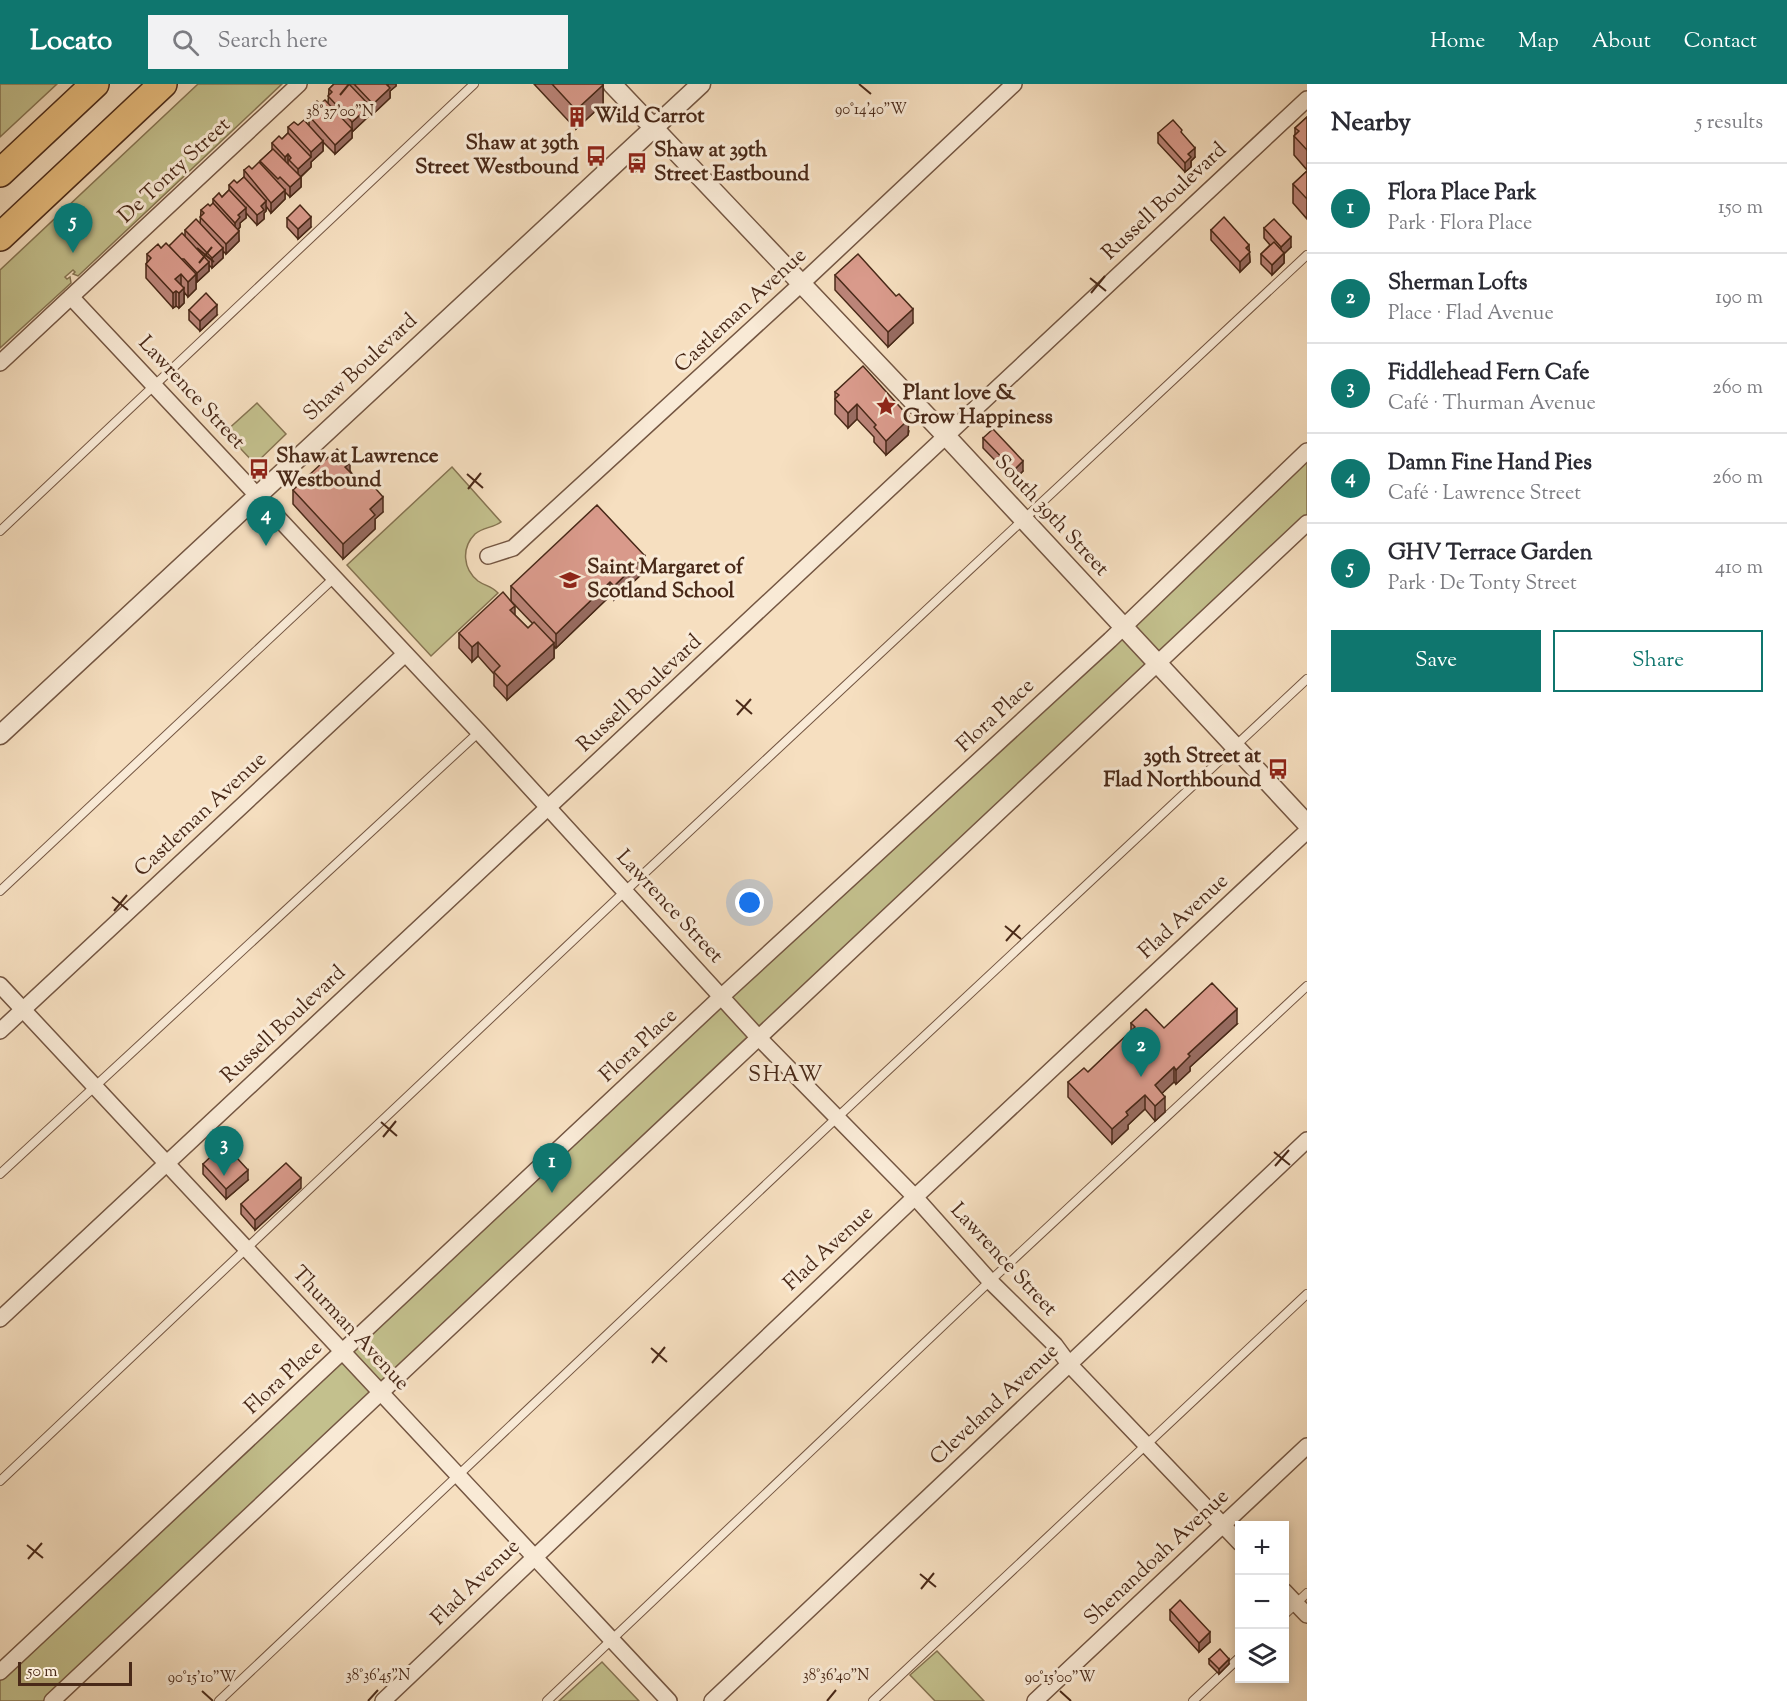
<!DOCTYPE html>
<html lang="en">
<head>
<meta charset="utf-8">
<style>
  body { margin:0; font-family:"Sorts Mill Goudy",serif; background:#f2f2f3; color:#2b2b33 }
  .controls { position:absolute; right:18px; bottom:18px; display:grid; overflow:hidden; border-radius:0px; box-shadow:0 3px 9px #0003 }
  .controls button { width:54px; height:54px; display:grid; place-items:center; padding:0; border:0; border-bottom:2px solid #e1e1e2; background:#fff; color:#2b2b33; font:30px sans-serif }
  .scale { position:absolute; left:18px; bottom:15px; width:114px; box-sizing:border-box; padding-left:6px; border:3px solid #492918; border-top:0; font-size:16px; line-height:21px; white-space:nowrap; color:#492918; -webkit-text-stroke:4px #f9ead6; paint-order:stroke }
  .you { position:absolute; left:750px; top:819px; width:21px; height:21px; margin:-15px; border:4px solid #fff; border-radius:50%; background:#1a73e8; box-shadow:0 0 0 9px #1a73e833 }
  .badge { display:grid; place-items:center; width:39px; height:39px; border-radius:50%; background:#0f766e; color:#fff; font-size:20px; font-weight:700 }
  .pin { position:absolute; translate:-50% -50px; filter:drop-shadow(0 2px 3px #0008) }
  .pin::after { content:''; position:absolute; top:32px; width:21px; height:18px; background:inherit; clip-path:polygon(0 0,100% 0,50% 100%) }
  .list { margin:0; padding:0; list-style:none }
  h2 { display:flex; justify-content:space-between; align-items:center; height:78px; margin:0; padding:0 24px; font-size:26px }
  h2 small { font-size:20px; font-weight:400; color:#7c7c81 }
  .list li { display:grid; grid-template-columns:39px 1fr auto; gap:18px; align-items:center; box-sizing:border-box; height:90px; padding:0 24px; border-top:2px solid #e1e1e2 }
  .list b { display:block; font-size:22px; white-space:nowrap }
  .list p { margin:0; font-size:20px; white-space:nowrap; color:#7c7c81 }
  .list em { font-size:20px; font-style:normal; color:#7c7c81 }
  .actions { display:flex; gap:12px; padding:18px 24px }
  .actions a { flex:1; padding:14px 0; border:2px solid #0f766e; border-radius:0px; text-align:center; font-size:21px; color:#0f766e }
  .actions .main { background:#0f766e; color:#fff }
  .icon { flex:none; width:33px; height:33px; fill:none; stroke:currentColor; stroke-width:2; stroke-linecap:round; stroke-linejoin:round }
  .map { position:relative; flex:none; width:1307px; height:1617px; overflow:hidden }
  header { display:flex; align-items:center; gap:36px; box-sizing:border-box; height:84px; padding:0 30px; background:#0f766e; color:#fff }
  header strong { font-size:28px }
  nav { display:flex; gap:33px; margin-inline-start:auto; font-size:21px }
  .search { width:420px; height:54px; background:#f2f2f3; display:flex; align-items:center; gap:15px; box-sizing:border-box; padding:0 21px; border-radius:0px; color:#7c7c81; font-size:22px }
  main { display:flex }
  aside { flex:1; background:#fff }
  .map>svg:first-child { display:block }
  .green { fill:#c3c08d; stroke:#867452; stroke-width:1.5 }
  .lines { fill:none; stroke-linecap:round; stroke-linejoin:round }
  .service-casing { stroke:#745642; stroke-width:10 }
  .minor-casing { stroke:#745642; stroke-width:18 }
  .tertiary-casing { stroke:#745642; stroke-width:21 }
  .motorway-casing { stroke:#492918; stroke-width:30 }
  .service { stroke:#f9ead6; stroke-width:8 }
  .minor { stroke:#f9ead6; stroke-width:15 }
  .tertiary { stroke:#f9ead6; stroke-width:18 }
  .motorway { stroke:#ebc080; stroke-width:27 }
  .wall { fill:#bb8478; stroke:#492918; stroke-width:1.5 }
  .shaded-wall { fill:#986c61; stroke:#492918; stroke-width:1.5 }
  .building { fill:#d99a8b; stroke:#492918; stroke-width:1.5 }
  .ticks { fill:none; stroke:#492918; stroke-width:2 }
  .labels { text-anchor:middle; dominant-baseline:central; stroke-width:6; stroke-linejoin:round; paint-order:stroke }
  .poi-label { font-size:21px; font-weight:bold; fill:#492918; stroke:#f9ead6; text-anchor:start }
  .street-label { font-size:21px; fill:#492918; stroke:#f9ead6 }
  .neighbourhood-label { font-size:22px; letter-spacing:1.5px; fill:#492918; stroke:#f9ead6 }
  .ticks-label { font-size:15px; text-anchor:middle; fill:#492918; stroke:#f9ead6; stroke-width:6; stroke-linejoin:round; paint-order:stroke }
</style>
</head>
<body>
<header>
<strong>Locato</strong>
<div class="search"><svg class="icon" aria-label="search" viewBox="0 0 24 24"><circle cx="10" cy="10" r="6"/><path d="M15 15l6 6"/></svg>Search here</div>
<nav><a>Home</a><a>Map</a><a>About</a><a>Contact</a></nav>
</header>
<main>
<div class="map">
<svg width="1307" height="1617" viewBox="0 0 1307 1617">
  <rect width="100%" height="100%" fill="#f6dfc0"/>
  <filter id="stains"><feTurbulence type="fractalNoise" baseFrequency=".00333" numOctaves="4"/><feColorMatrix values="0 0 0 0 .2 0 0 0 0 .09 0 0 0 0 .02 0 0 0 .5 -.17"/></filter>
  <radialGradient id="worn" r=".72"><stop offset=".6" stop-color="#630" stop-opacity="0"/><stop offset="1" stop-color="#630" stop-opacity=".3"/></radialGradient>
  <g class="green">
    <path d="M0,0H57L0,53Z"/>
    <path d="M198,0H282L78,192L73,190L75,188L73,186L65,193L67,195L70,193L71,199L0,264V186Z"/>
    <path d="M257,319L286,350L255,380L225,348Z"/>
    <path d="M1307,367V439L52,1617H0V1588Z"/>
    <path d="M452,383L501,438C493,444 483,443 475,450C461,464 463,485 478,497C485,502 492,502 498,509L431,572L347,481Z"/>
    <path d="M937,1567L984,1617H935L910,1591Z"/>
    <path d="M602,1578L639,1617H559Z"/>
  </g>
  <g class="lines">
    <g class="service-casing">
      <g id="service">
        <path d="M0,447L474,0"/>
        <path d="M0,807L334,494"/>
        <path d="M0,1090L479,648"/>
        <path d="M0,1397L637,796L1307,171"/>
        <path d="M1284,1531L1307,1509"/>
        <path d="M219,1617L827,1043L1307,595"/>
        <path d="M547,1617L990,1197L1307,902"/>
        <path d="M873,1617L1307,1210"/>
        <path d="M1193,1617L1240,1573"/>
      </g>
    </g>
    <g class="minor-casing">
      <g id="minor">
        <path d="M71,213L479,648L758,953L915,1113L990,1197L1055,1261L1069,1280L1240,1459"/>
        <path d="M0,279L299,0"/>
        <path d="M488,472L513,464L801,200L1014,0"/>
        <path d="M0,901L669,1617"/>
        <path d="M0,947L405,570"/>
        <path d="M0,1235L1307,15"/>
        <path d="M1284,1507L1307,1531"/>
        <path d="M0,1588L722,912L1110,556L1307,367"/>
        <path d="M52,1617L1307,439"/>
        <path d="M383,1617L915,1113L1307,747"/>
        <path d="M712,1617L1307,1056"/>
        <path d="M1035,1617L1307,1362"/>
      </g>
    </g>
    <g class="tertiary-casing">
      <g id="tertiary">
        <path d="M612,0L946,352L1307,740"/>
        <path d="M0,651L701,0"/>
      </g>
    </g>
    <g class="motorway-casing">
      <g id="motorway">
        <path d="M0,89L95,0"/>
        <path d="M0,153L163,0"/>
      </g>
    </g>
    <use href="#service" class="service"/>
    <use href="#minor" class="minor"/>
    <use href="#tertiary" class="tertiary"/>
    <use href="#motorway" class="motorway"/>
  </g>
  <g class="wall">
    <path d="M334,0H396V2L390,7V14L373,30L370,27V31L352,48V47V54L335,70L323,58V67L311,78V83L301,93V103L290,113L285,108V115L271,129L266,122V127L264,129V135L257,141L246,129V134L240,139V143L238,146L239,157L226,170L223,167V174L212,184L209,181V187L197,198L196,197V205L188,213L184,208V219L179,224L176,222L173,224L146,194V180L147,178V170L161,164L169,162L185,152V146L200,140L201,126L210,122L213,120V115L222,113L229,106V101L237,99L244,93V86L252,85L260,79V77L272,66V59L282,55L288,49V43L298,41H309V25L320,20L328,19L329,5Z"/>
    <path d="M534,0H603V20L576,45Z"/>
    <path d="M1307,33V86L1294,71V52L1295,50V44Z"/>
    <path d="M1158,49L1182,50L1195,73L1191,77V83L1185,88L1158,59Z"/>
    <path d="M633,80L640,83L635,88L633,85Z"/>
    <path d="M1307,87V135L1293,119V100Z"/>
    <path d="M287,134L311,143L298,155L287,143Z"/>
    <path d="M1264,144L1291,163L1284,169V179L1272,191L1261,180V170L1270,161L1264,154Z"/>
    <path d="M1211,146L1249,167L1250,178L1240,188L1211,156Z"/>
    <path d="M835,191L896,212L913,239L888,263L835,206Z"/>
    <path d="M189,226L217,231L200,247L189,236Z"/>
    <path d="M835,308L909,347L908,351L886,371L874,358V353L857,335L848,344L835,330Z"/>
    <path d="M983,354L1023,387L1014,396L983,364Z"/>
    <path d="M350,387L383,428L375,435V445L343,475L293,420V406Z"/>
    <path d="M645,487L614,516L610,512L556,564L554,562V574L507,616L494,602V590L478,572L472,578L459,564V549L515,531L528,544L533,540L511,517V502Z"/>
    <path d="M1131,939L1164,944L1237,940L1190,983V987L1176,1000L1174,998L1162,1009L1165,1028L1155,1037L1145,1025L1128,1041V1045L1112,1060L1068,1013V998L1088,988L1131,947Z"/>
    <path d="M203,1080L248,1096L226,1115L203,1090Z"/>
    <path d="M301,1104L255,1146L241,1130V1120Z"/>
    <path d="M1170,1526L1210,1558L1199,1568L1170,1536Z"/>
    <path d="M1209,1575L1229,1580L1219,1590L1209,1580Z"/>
  </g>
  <g class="shaded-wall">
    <path d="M388,0H396V2L390,7V14L373,30V20L388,6Z"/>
    <path d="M603,1V20L576,45V26Z"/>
    <path d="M370,22V31L352,48V38Z"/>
    <path d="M352,45V54L335,70V61Z"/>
    <path d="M323,57V67L311,78V83L298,95V85L311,73V68Z"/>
    <path d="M1195,64V73L1191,77V83L1185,88V79L1188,70Z"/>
    <path d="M288,70V80L285,83V73Z"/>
    <path d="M640,78V83L635,88V83Z"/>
    <path d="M301,93V103L290,113V103Z"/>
    <path d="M285,106V115L271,129V119Z"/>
    <path d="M266,117V127L264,129V135L257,141V131L261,122Z"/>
    <path d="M246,124V134L240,139V143L235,149V139L238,131Z"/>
    <path d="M311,133V143L298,155V145Z"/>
    <path d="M239,147V157L226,170V160Z"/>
    <path d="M1291,153V163L1281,173V163Z"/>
    <path d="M1249,161L1250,178L1240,188V178L1246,164Z"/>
    <path d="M223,164V174L212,184V174Z"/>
    <path d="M1284,169V179L1272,191V181Z"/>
    <path d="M209,178V187L197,198V189Z"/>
    <path d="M181,190V205L176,207V222L173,224V209L175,195Z"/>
    <path d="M196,190V205L188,213V198Z"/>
    <path d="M184,204V219L179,224V209Z"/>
    <path d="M217,221V231L200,247V237Z"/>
    <path d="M913,225V239L888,263V248Z"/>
    <path d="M857,320V335L848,344V329Z"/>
    <path d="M909,333L908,351L886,371V357Z"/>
    <path d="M1023,377V387L1014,396V386Z"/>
    <path d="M350,379V394L345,383Z"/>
    <path d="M383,413V428L375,435V445L343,475V460L370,425Z"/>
    <path d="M645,472V487L614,516V502Z"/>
    <path d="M610,498V512L556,564V550Z"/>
    <path d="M515,522V536L510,526Z"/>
    <path d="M478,558V572L472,578V563Z"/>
    <path d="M554,559V574L507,616V602Z"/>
    <path d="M1237,925V940L1190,983V987L1176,1000V986L1188,970Z"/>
    <path d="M1174,983V998L1155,1016V1001Z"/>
    <path d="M1145,1011V1025L1128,1041V1045L1112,1060V1045L1126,1028Z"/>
    <path d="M1165,1013V1028L1155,1037V1022Z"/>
    <path d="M248,1086V1096L226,1115V1105Z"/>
    <path d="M301,1094V1104L255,1146V1136Z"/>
    <path d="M1210,1548V1558L1199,1568V1559Z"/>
    <path d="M1229,1575V1580L1219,1590V1585Z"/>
  </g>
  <g class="building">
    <path d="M334,0H349L370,22L352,38L328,12L332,8L329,5Z"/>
    <path d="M354,0H386L390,4L373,20Z"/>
    <path d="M552,0H603V1L576,26Z"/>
    <path d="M325,16L352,45L335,61L309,32L312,29L309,25L317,17L320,20Z"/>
    <path d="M1307,33V66L1294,52L1299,47L1295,44Z"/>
    <path d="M304,36L323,57L311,68L288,43L294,38L298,41Z"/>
    <path d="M1173,36L1182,46L1181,48L1195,64L1188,70L1191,73L1185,79L1158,49Z"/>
    <path d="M288,49L311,73L298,85L289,76L291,74L288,70L285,73L272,59L279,52L282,55Z"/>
    <path d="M273,65L301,93L290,103L280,93L278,95L260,77Z"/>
    <path d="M637,75L640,78L635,83L633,80Z"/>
    <path d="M259,78L285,106L271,119L244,86L249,82L252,85Z"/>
    <path d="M1307,87V115L1293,100Z"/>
    <path d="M244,93L266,117L261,122L264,126L257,131L229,101L234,96L237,99Z"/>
    <path d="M229,106L246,124L238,131L240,133L235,139L213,115L219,109L222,113Z"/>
    <path d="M213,119L239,147L226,160L200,133L204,129L201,126L208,120L210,122Z"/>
    <path d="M300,121L311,133L298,145L287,134Z"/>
    <path d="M1224,133L1249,161L1246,164L1250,168L1240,178L1211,146Z"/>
    <path d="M196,135L223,164L212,174L185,146Z"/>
    <path d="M1274,135L1291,153L1281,163L1264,144Z"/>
    <path d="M182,149L209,178L197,189L184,175H181L169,162Z"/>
    <path d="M1274,158L1284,169L1272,181L1261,170Z"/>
    <path d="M166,159L196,190L188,198L181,190L175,195L184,204L179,209L176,207L173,209L146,180L151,174L147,170L158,160L161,164Z"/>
    <path d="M858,170L896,212L899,210L913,225L888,248L835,191Z"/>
    <path d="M206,209L217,221L200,237L189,226Z"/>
    <path d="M863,282L909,333L908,336L886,357L874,343L876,341L857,320L848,329L835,315L839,311L835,308Z"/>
    <path d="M993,345L1023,377L1014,386L983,354Z"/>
    <path d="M337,365L350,379L345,383L364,402L369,397L383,413L370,425L375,431L343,460L293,406Z"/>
    <path d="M597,421L645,472L614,502L610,498L556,550L511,502Z"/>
    <path d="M503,508L515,522L510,526L528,544L534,538L554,559L507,602L494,588L500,582L478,558L472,563L459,549Z"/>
    <path d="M1212,899L1237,925L1188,970L1190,972L1176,986L1174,983L1155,1001L1165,1013L1155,1022L1145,1011L1126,1028L1128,1031L1112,1045L1068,998L1084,984L1088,988L1135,943L1131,939L1146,925L1164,944Z"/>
    <path d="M224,1060L248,1086L226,1105L203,1080Z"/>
    <path d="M286,1079L301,1094L255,1136L241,1120Z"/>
    <path d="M1180,1516L1210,1548L1199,1559L1170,1526Z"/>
    <path d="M1220,1565L1229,1575L1219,1585L1209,1575Z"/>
  </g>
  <path class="ticks" d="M859,0L871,10M340,11L349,0M197,164L214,178M199,179L212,163M1090,194L1106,207M1091,209L1105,192M467,390L483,404M468,405L481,389M736,616L752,630M737,631L751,615M112,813L128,826M114,827L127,811M1005,842L1021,855M1006,857L1020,841M381,1038L397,1052M383,1053L396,1037M1274,1068L1290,1081M1275,1082L1289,1066M651,1264L667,1278M652,1279L665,1263M27,1461L43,1474M28,1475L42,1459M920,1490L936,1503M921,1505L934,1489M202,1607L213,1617M1060,1607L1071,1617M368,1617L378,1606M827,1617L836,1606"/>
  <defs>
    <g id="building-bare" transform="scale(1.62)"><path d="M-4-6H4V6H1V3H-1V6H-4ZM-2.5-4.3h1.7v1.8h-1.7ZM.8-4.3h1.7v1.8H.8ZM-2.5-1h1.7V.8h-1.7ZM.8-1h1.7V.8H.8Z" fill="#8f2418" stroke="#f9ead6" stroke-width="2.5" paint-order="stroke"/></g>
    <g id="bus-bare" transform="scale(1.62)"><path d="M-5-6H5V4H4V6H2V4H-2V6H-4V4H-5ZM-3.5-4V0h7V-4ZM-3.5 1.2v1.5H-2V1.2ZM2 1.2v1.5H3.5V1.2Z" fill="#8f2418" stroke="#f9ead6" stroke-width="2.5" paint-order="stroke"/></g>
    <g id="sight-bare" transform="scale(1.62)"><path d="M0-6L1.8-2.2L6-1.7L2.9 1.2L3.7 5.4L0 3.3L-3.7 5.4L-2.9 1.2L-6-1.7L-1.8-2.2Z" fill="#8f2418" stroke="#f9ead6" stroke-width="2.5" paint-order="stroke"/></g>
    <g id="school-bare" transform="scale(1.62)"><path d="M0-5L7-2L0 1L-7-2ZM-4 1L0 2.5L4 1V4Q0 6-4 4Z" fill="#8f2418" stroke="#f9ead6" stroke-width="2.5" paint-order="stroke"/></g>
  </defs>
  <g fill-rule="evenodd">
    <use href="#building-bare" x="577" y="33"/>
    <use href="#bus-bare" x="596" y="72"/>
    <use href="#bus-bare" x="637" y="79"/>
    <use href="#sight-bare" x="886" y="322"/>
    <use href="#bus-bare" x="259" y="385"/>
    <use href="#school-bare" x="570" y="496"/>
    <use href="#bus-bare" x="1278" y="685"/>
  </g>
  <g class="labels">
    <g class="poi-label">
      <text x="594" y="33">Wild Carrot</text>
      <text x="579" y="60" text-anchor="end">Shaw at 39th<tspan x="579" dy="24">Street Westbound</tspan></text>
      <text x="654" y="67">Shaw at 39th<tspan x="654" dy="24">Street Eastbound</tspan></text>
      <text x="903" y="310">Plant love &amp;<tspan x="903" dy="24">Grow Happiness</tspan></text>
      <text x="276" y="373">Shaw at Lawrence<tspan x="276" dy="24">Westbound</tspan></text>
      <text x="587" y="484">Saint Margaret of<tspan x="587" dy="24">Scotland School</tspan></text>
      <text x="1261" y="673" text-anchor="end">39th Street at<tspan x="1261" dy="24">Flad Northbound</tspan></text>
    </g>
    <g class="street-label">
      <text transform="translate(175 87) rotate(-43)">De Tonty Street</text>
      <text transform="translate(1165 118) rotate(-43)">Russell Boulevard</text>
      <text transform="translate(741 227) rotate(-43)">Castleman Avenue</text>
      <text transform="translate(361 284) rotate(-43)">Shaw Boulevard</text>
      <text transform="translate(191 309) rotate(47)">Lawrence Street</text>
      <text transform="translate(1051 432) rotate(47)">South 39th Street</text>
      <text transform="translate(640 610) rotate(-43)">Russell Boulevard</text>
      <text transform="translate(996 632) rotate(-43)">Flora Place</text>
      <text transform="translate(201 731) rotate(-43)">Castleman Avenue</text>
      <text transform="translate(669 823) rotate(47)">Lawrence Street</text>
      <text transform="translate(1184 833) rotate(-43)">Flad Avenue</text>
      <text transform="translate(284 941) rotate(-43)">Russell Boulevard</text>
      <text transform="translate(639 962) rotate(-43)">Flora Place</text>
      <text transform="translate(829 1165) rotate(-43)">Flad Avenue</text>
      <text transform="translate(1003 1176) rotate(47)">Lawrence Street</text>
      <text transform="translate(350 1245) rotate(47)">Thurman Avenue</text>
      <text transform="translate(284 1294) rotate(-43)">Flora Place</text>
      <text transform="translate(995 1321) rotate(-43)">Cleveland Avenue</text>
      <text transform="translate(1157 1474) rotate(-43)">Shenandoah Avenue</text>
      <text transform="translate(476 1499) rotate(-44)">Flad Avenue</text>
    </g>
    <g class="neighbourhood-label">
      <text x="786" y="992">SHAW</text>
    </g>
  </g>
  <g class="ticks-label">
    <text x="871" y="30">90°14'40"W</text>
    <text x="340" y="32">38°37'00"N</text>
    <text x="378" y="1596">38°36'45"N</text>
    <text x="836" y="1596">38°36'40"N</text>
    <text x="202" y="1598">90°15'10"W</text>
    <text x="1060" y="1598">90°15'00"W</text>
  </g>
  <rect width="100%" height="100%" filter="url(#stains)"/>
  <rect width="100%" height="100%" fill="url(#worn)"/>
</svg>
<div class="controls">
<button>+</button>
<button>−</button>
<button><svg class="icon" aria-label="layers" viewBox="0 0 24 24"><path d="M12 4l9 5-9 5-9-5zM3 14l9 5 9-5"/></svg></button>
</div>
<div class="scale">50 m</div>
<div class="you"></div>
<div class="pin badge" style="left:552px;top:1109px">1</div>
<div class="pin badge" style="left:1141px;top:993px">2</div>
<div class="pin badge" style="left:224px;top:1092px">3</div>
<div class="pin badge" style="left:266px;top:462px">4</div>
<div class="pin badge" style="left:73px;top:169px">5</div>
</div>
<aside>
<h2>Nearby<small>5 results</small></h2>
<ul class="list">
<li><span class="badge">1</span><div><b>Flora Place Park</b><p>Park · Flora Place</p></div><em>150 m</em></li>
<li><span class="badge">2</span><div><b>Sherman Lofts</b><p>Place · Flad Avenue</p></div><em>190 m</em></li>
<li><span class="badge">3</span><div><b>Fiddlehead Fern Cafe</b><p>Café · Thurman Avenue</p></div><em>260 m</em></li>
<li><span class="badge">4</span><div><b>Damn Fine Hand Pies</b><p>Café · Lawrence Street</p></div><em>260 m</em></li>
<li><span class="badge">5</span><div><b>GHV Terrace Garden</b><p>Park · De Tonty Street</p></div><em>410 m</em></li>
</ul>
<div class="actions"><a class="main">Save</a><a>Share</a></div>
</aside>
</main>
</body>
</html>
